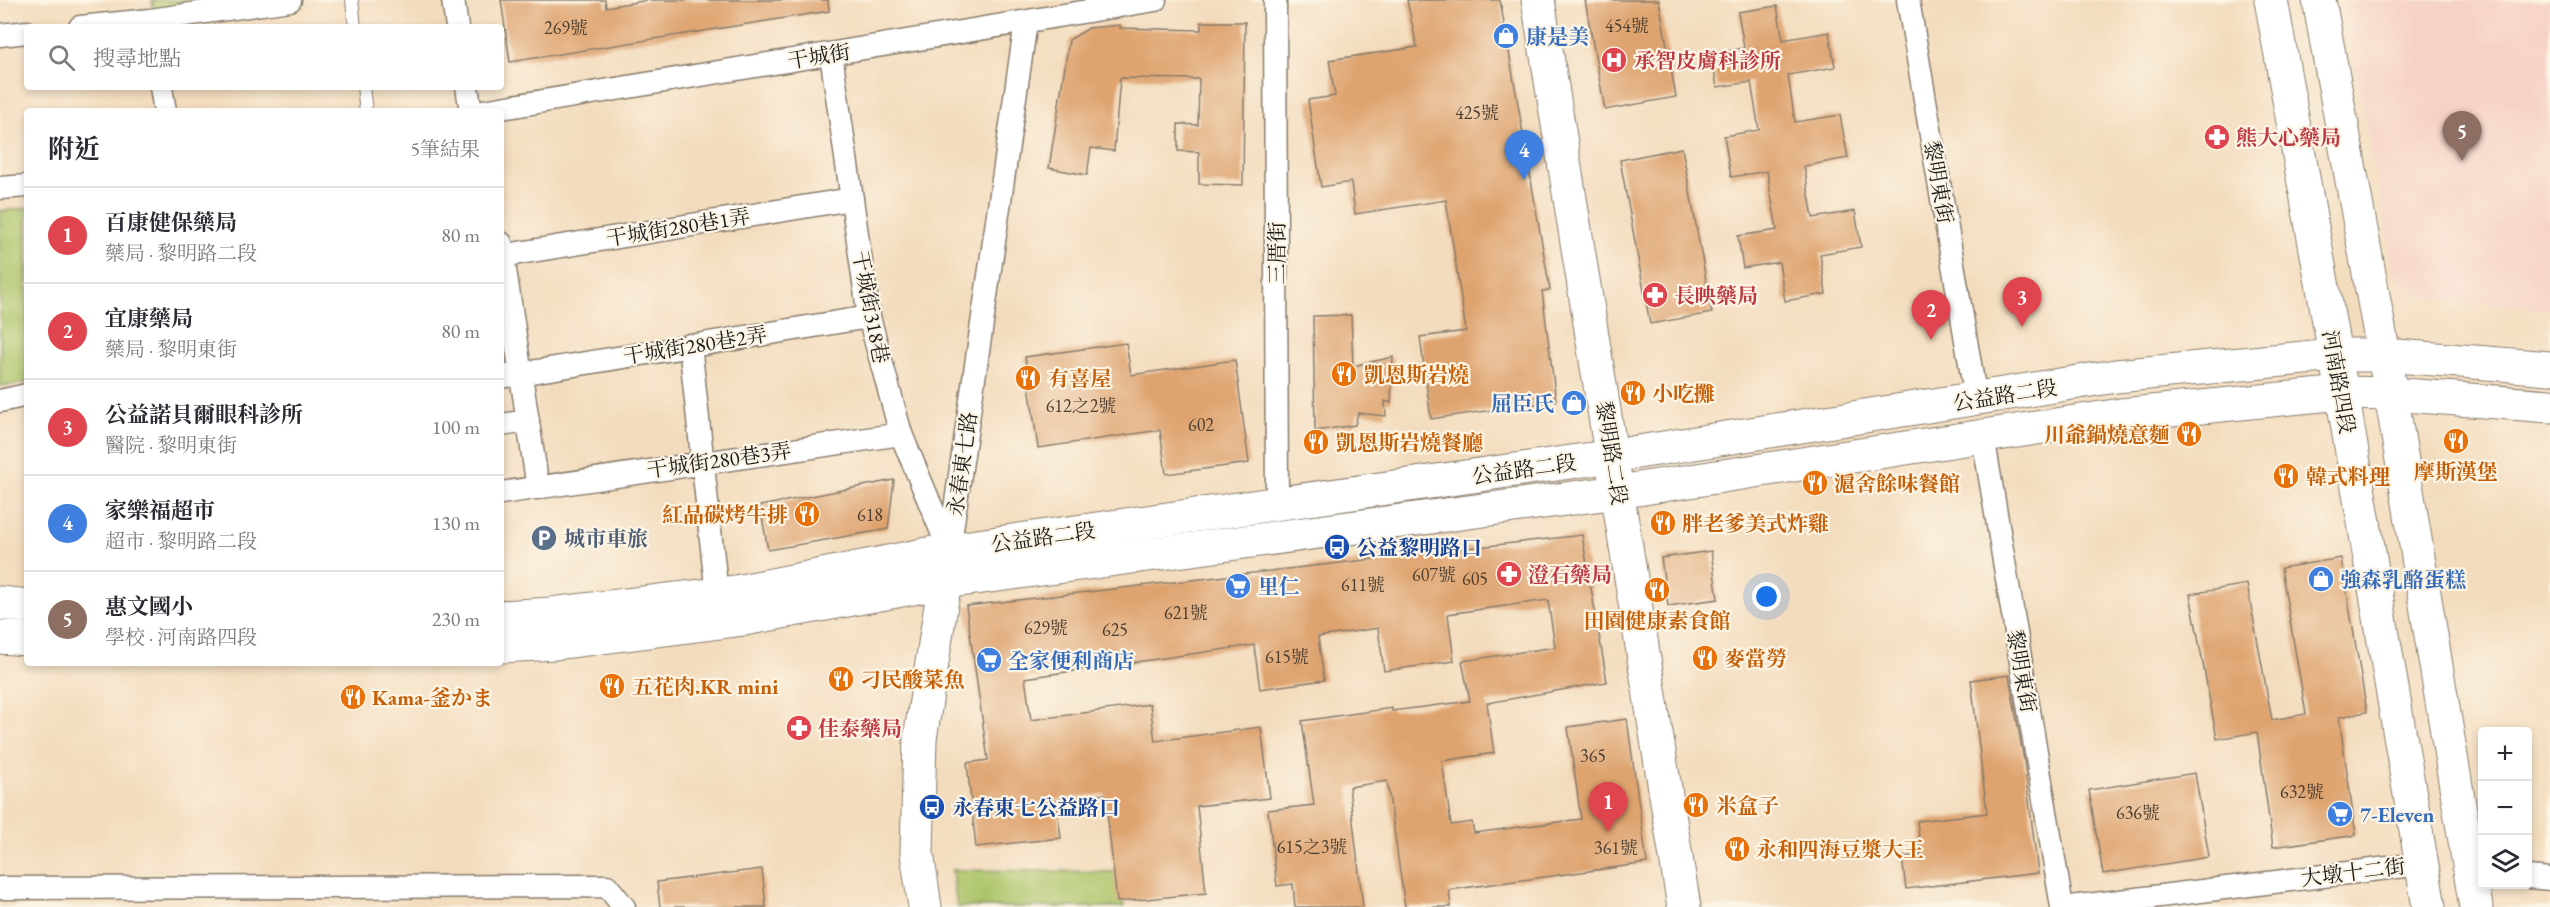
<!DOCTYPE html>
<html lang="zh-TW">
<head>
<meta charset="utf-8">
<style>
  body { margin:0; font-family:"EB Garamond","Noto Serif TC","Noto Serif JP",serif; background:#f2f2f3; color:#2b2b33 }
  .controls { position:absolute; right:18px; bottom:18px; display:grid; overflow:hidden; border-radius:6px; box-shadow:0 3px 9px #0003 }
  .controls button { width:54px; height:54px; display:grid; place-items:center; padding:0; border:0; border-bottom:2px solid #e1e1e2; background:#fff; color:#2b2b33; font:30px sans-serif }
  .you { position:absolute; left:1767px; top:597px; width:21px; height:21px; margin:-15px; border:4px solid #fff; border-radius:50%; background:#1a73e8; box-shadow:0 0 0 9px #1a73e833 }
  .badge { display:grid; place-items:center; width:39px; height:39px; border-radius:50%; background:#d1495b; color:#fff; font-size:20px; font-weight:700 }
  .pin { position:absolute; translate:-50% -50px; filter:drop-shadow(0 2px 3px #0008) }
  .pin::after { content:''; position:absolute; top:32px; width:21px; height:18px; background:inherit; clip-path:polygon(0 0,100% 0,50% 100%) }
  .list { margin:0; padding:0; list-style:none }
  h2 { display:flex; justify-content:space-between; align-items:center; height:78px; margin:0; padding:0 24px; font-size:26px }
  h2 small { font-size:20px; font-weight:400; color:#7c7c81 }
  .list li { display:grid; grid-template-columns:39px 1fr auto; gap:18px; align-items:center; box-sizing:border-box; height:96px; padding:0 24px; border-top:2px solid #e1e1e2 }
  .list b { display:block; font-size:22px; white-space:nowrap }
  .list p { margin:0; font-size:20px; white-space:nowrap; color:#7c7c81 }
  .list em { font-size:20px; font-style:normal; color:#7c7c81 }
  .icon { flex:none; width:33px; height:33px; fill:none; stroke:currentColor; stroke-width:2; stroke-linecap:round; stroke-linejoin:round }
  .map { position:relative; flex:none; width:2550px; height:907px; overflow:hidden }
  .search { position:absolute; background:#fff; box-shadow:0 3px 9px #0003; left:24px; top:24px; width:480px; height:66px; display:flex; align-items:center; gap:15px; box-sizing:border-box; padding:0 21px; border-radius:6px; color:#7c7c81; font-size:22px }
  .panel { position:absolute; background:#fff; box-shadow:0 3px 9px #0003; left:24px; top:108px; width:480px; height:558px; border-radius:6px }
  .map>svg:first-child { display:block }
  .built { fill:#f6d1c5 }
  .green { fill:#adc56b; stroke:#647044; stroke-width:1.5 }
  .building { fill:#dea36e }
  .lines { fill:none; stroke-linecap:round; stroke-linejoin:round }
  .lane-casing { stroke:#887c6c; stroke-width:14 }
  .street-casing { stroke:#887c6c; stroke-width:25 }
  .secondary-casing { stroke:#887c6c; stroke-width:35 }
  .lane { stroke:#fff; stroke-width:12 }
  .street { stroke:#fff; stroke-width:22 }
  .secondary { stroke:#fff; stroke-width:33 }
  .labels { text-anchor:middle; dominant-baseline:central; stroke-width:4.5; stroke-linejoin:round; paint-order:stroke }
  .number-label { font-size:18px; fill:#4c3e30 }
  .shop-label { font-size:21px; font-weight:bold; fill:#366cbe; stroke:#fcf5e5; text-anchor:start }
  .street-label { font-size:21px; fill:#1c1c1c; stroke:#fcf5e5 }
  .health-label { font-size:21px; font-weight:bold; fill:#be3a42; stroke:#fcf5e5; text-anchor:start }
  .food-label { font-size:21px; font-weight:bold; fill:#c56008; stroke:#fcf5e5; text-anchor:start }
  .service-label { font-size:21px; font-weight:bold; fill:#4e5e75; stroke:#fcf5e5; text-anchor:start }
  .transit-label { font-size:21px; font-weight:bold; fill:#164399; stroke:#fcf5e5; text-anchor:start }
</style>
</head>
<body>
<div class="map">
<svg width="2550" height="907" viewBox="0 0 2550 907">
  <rect width="100%" height="100%" fill="#fcf5e5"/>
  <filter id="ink" filterUnits="userSpaceOnUse"><feTurbulence type="fractalNoise" baseFrequency=".0167" numOctaves="2"/><feDisplacementMap in="SourceGraphic" scale="12" xChannelSelector="R" yChannelSelector="G"/><feConvolveMatrix kernelMatrix="1 2 1 2 8 2 1 2 1" color-interpolation-filters="sRGB"/></filter>
  <filter id="wash" filterUnits="userSpaceOnUse"><feTurbulence type="fractalNoise" baseFrequency=".008" numOctaves="4" result="noise"/><feDisplacementMap in="SourceGraphic" scale="24" xChannelSelector="R" yChannelSelector="G"/><feGaussianBlur stdDeviation="1.35" result="paint"/><feColorMatrix in="noise" values="0 0 0 0 0 0 0 0 0 0 0 0 0 0 0 0 0 1.4 0 .05"/><feComposite in="paint" operator="in"/></filter>
  <g filter="url(#wash)">
    <rect width="100%" height="100%" fill="#f3dcbd"/>
    <path class="built" d="M2345,0H2550V309L2424,298L2395,276L2351,45Z"/>
    <g class="green">
      <path d="M152,0H210L211,5L154,13Z"/>
      <path d="M27,208V383L0,386V211Z"/>
      <path d="M952,870L1118,872L1124,907H957Z"/>
    </g>
    <g id="blocks">
      <g class="building">
        <path d="M501,0H605L606,7L649,0H828L829,11L510,62Z"/>
        <path d="M1407,0H1500L1550,290L1542,291L1556,401L1431,419L1420,337L1466,331L1446,200L1355,214L1351,182L1321,187L1308,100L1335,96L1329,60L1417,47Z"/>
        <path d="M1585,0H1659L1676,97L1605,110Z"/>
        <path d="M1777,6L1783,40L1829,32L1835,67L1788,75L1795,122L1840,115L1848,158L1804,166L1813,218L1855,211L1861,247L1820,254L1826,294L1785,301L1779,262L1743,268L1738,236L1777,230L1767,171L1731,177L1724,136L1759,130L1751,82L1717,87L1711,54L1744,48L1738,12Z"/>
        <path d="M1201,22H1245L1243,185L1199,184V152L1178,151V124L1198,125L1199,79L1120,78L1114,151L1091,148L1087,175L1049,168L1069,40L1089,28L1120,25V28L1201,30Z"/>
        <path d="M1682,148L1712,313L1650,324L1620,160Z"/>
        <path d="M1351,315L1353,366L1393,357L1391,403L1385,401L1386,416L1358,413L1355,425L1315,431L1313,316Z"/>
        <path d="M1126,343L1131,375L1235,360L1249,463L1166,474L1160,430L1038,448L1025,357Z"/>
        <path d="M894,480L888,529L768,550L760,506Z"/>
        <path d="M1582,535L1607,682L1487,703L1494,753L1442,761L1451,825L1472,822L1474,833L1581,819L1568,727L1627,719L1647,863L1449,890L1451,907H1405L1387,781L1349,787L1363,907H1295L1293,884L1277,886L1268,810L1314,805L1302,721L1392,708V711L1470,701L1462,661L1555,647L1548,600L1448,614L1454,661L1384,671L1378,628L1318,637L1324,680L1260,689L1254,645L1025,678L1031,720L1150,704L1155,741L1261,727L1270,798L1197,806L1206,893L1117,902L1105,794L1056,800L1061,838L976,847L967,763L988,760L966,606Z"/>
        <path d="M1711,551L1718,599L1668,606L1661,558Z"/>
        <path d="M2341,558L2367,712L2339,717L2356,835L2273,847L2257,732L2217,739L2190,594L2247,584L2272,720L2306,714L2281,568Z"/>
        <path d="M2009,675L2024,761L2038,873L1906,889L1902,857L1921,855L1917,821L1987,813L1971,680Z"/>
        <path d="M2195,773L2209,857L2103,874L2089,790Z"/>
        <path d="M762,869L766,907H660L657,882Z"/>
      </g>
    </g>
  </g>
  <g filter="url(#ink)">
    <use href="#blocks" fill-opacity="0" stroke="#887c6c" stroke-width="1.5"/>
    <g class="lines">
      <g class="lane-casing">
        <g id="lane">
          <path d="M352,0L355,27"/>
          <path d="M363,87L366,111"/>
        </g>
      </g>
      <g class="street-casing">
        <g id="street">
          <path d="M453,0L457,27"/>
          <path d="M1275,0L1277,505"/>
          <path d="M1908,0L1976,399"/>
          <path d="M80,27L150,20L290,0"/>
          <path d="M0,35L27,32"/>
          <path d="M831,54L869,317L901,434L949,549"/>
          <path d="M161,87L165,111"/>
          <path d="M467,87L471,111"/>
          <path d="M483,111L1155,0"/>
          <path d="M0,188L27,186"/>
          <path d="M501,243L538,488"/>
          <path d="M501,256L852,199"/>
          <path d="M690,345L717,595"/>
          <path d="M501,377L869,317"/>
          <path d="M0,401L27,395"/>
          <path d="M501,425L528,421"/>
          <path d="M1983,436L2062,907"/>
          <path d="M501,493L901,434"/>
          <path d="M949,550L1026,22"/>
          <path d="M2528,877L2550,879"/>
          <path d="M0,888L607,886L624,907"/>
          <path d="M2071,907L2421,864"/>
        </g>
      </g>
      <g class="secondary-casing">
        <g id="secondary">
          <path d="M1538,0L1684,907"/>
          <path d="M2271,0L2342,393L2429,907"/>
          <path d="M2319,0L2391,394L2476,907"/>
          <path d="M0,603L27,606"/>
          <path d="M501,617L551,614L736,592L949,550L1613,456L2116,376L2335,355H2384L2550,368"/>
          <path d="M0,637L27,639"/>
          <path d="M501,646L556,643L744,619L945,582L1618,492L2121,415L2342,393L2391,394L2550,406"/>
          <path d="M925,907L917,853L920,739L948,561"/>
        </g>
      </g>
      <use href="#lane" class="lane"/>
      <use href="#street" class="street"/>
      <use href="#secondary" class="secondary"/>
    </g>
  </g>
  <defs>
    <g id="shop-disc" transform="scale(1.35)"><circle r="9.5" fill="#3f7fe0" stroke="#fcf5e5"/><path d="M-5-2.5h2.3a2.7 3.5 0 0 1 5.4 0H5L5.5 6h-11ZM-1.5-2.5h3a1.5 2.3 0 0 0-3 0Z" fill="#fff"/></g>
    <g id="hospital-disc" transform="scale(1.35)"><circle r="9.5" fill="#e0444e" stroke="#fcf5e5"/><path d="M-5-5h3v3.5h4V-5h3V5h-3V1.5h-4V5h-3Z" fill="#fff"/></g>
    <g id="pharmacy-disc" transform="scale(1.35)"><circle r="9.5" fill="#e0444e" stroke="#fcf5e5"/><path d="M-2-6h4v4h4v4h-4v4h-4v-4h-4v-4h4Z" fill="#fff"/></g>
    <g id="restaurant-disc" transform="scale(1.35)"><circle r="9.5" fill="#e8710a" stroke="#fcf5e5"/><path d="M-5-6h1v4h1v-4h1v4h1v-4h1v5L-1.5 .5V6h-2V.5L-5-1ZM5-6V6H3V1.5H1.5Q1.5-4 5-6Z" fill="#fff"/></g>
    <g id="parking-disc" transform="scale(1.35)"><circle r="9.5" fill="#5c6f8a" stroke="#fcf5e5"/><path d="M-3.5-5.5H1a3.5 3.5 0 0 1 0 7H-1V5.5H-3.5ZM-1-3.4V-.6H.8a1.4 1.4 0 0 0 0-2.8Z" fill="#fff"/></g>
    <g id="bus-disc" transform="scale(1.35)"><circle r="9.5" fill="#1a4fb4" stroke="#fcf5e5"/><path d="M-5-6H5V4H4V6H2V4H-2V6H-4V4H-5ZM-3.5-4V0h7V-4ZM-3.5 1.2v1.5H-2V1.2ZM2 1.2v1.5H3.5V1.2Z" fill="#fff"/></g>
    <g id="supermarket-disc" transform="scale(1.35)"><circle r="9.5" fill="#3f7fe0" stroke="#fcf5e5"/><path d="M-6-5.5h2.5l.6 2H6L4.5 2H-2.5L-4.4-4H-6ZM-1.5 3.2a1.3 1.3 0 1 0 .1 0ZM3 3.2a1.3 1.3 0 1 0 .1 0Z" fill="#fff"/></g>
  </defs>
  <g fill-rule="evenodd">
    <use href="#shop-disc" x="1506" y="36"/>
    <use href="#hospital-disc" x="1614" y="60"/>
    <use href="#pharmacy-disc" x="2217" y="137"/>
    <use href="#pharmacy-disc" x="1655" y="295"/>
    <use href="#restaurant-disc" x="1344" y="374"/>
    <use href="#restaurant-disc" x="1028" y="378"/>
    <use href="#restaurant-disc" x="1633" y="393"/>
    <use href="#shop-disc" x="1574" y="403"/>
    <use href="#restaurant-disc" x="2189" y="434"/>
    <use href="#restaurant-disc" x="2456" y="441"/>
    <use href="#restaurant-disc" x="1316" y="442"/>
    <use href="#restaurant-disc" x="2286" y="476"/>
    <use href="#restaurant-disc" x="1815" y="483"/>
    <use href="#restaurant-disc" x="807" y="514"/>
    <use href="#restaurant-disc" x="1663" y="523"/>
    <use href="#parking-disc" x="544" y="538"/>
    <use href="#bus-disc" x="1337" y="547"/>
    <use href="#pharmacy-disc" x="1509" y="574"/>
    <use href="#shop-disc" x="2321" y="579"/>
    <use href="#supermarket-disc" x="1238" y="586"/>
    <use href="#restaurant-disc" x="1657" y="590"/>
    <use href="#restaurant-disc" x="1705" y="658"/>
    <use href="#supermarket-disc" x="989" y="660"/>
    <use href="#restaurant-disc" x="841" y="679"/>
    <use href="#restaurant-disc" x="612" y="686"/>
    <use href="#restaurant-disc" x="353" y="697"/>
    <use href="#pharmacy-disc" x="799" y="728"/>
    <use href="#restaurant-disc" x="1696" y="805"/>
    <use href="#bus-disc" x="932" y="807"/>
    <use href="#supermarket-disc" x="2340" y="814"/>
    <use href="#restaurant-disc" x="1737" y="849"/>
  </g>
  <g class="labels">
    <g class="number-label">
      <text x="1627" y="25">454號</text>
      <text x="566" y="27">269號</text>
      <text x="1477" y="112">425號</text>
      <text x="1081" y="405">612之2號</text>
      <text x="1201" y="424">602</text>
      <text x="870" y="514">618</text>
      <text x="1434" y="574">607號</text>
      <text x="1475" y="578">605</text>
      <text x="1363" y="584">611號</text>
      <text x="1186" y="612">621號</text>
      <text x="1046" y="627">629號</text>
      <text x="1115" y="629">625</text>
      <text x="1287" y="656">615號</text>
      <text x="1593" y="755">365</text>
      <text x="2302" y="791">632號</text>
      <text x="2138" y="812">636號</text>
      <text x="1312" y="846">615之3號</text>
      <text x="1616" y="847">361號</text>
    </g>
    <g class="shop-label">
      <text x="1526" y="36">康是美</text>
      <text x="1554" y="403" text-anchor="end">屈臣氏</text>
      <text x="2340" y="579">強森乳酪蛋糕</text>
      <text x="1258" y="586">里仁</text>
      <text x="1008" y="660">全家便利商店</text>
      <text x="2360" y="814">7-Eleven</text>
    </g>
    <g class="street-label">
      <text transform="translate(819 56) rotate(-9)">干城街</text>
      <text transform="translate(1939 182) rotate(80)">黎明東街</text>
      <text transform="translate(678 227) rotate(-9)">干城街280巷1弄</text>
      <text transform="translate(1276 253) rotate(-90)">三厝街</text>
      <text transform="translate(871 307) rotate(79)">干城街318巷</text>
      <text transform="translate(695 345) rotate(-9)">干城街280巷2弄</text>
      <text transform="translate(2339 382) rotate(80)">河南路四段</text>
      <text transform="translate(2005 395) rotate(-9)">公益路二段</text>
      <text transform="translate(1612 453) rotate(81)">黎明路二段</text>
      <text transform="translate(719 460) rotate(-8)">干城街280巷3弄</text>
      <text transform="translate(962 464) rotate(-82)">永春東七路</text>
      <text transform="translate(1524 469) rotate(-8)">公益路二段</text>
      <text transform="translate(1043 537) rotate(-8)">公益路二段</text>
      <text transform="translate(2022 671) rotate(80)">黎明東街</text>
      <text transform="translate(2353 872) rotate(-7)">大墩十二街</text>
    </g>
    <g class="health-label">
      <text x="1634" y="60">承智皮膚科診所</text>
      <text x="2236" y="137">熊大心藥局</text>
      <text x="1674" y="295">長映藥局</text>
      <text x="1528" y="574">澄石藥局</text>
      <text x="818" y="728">佳泰藥局</text>
    </g>
    <g class="food-label">
      <text x="1364" y="374">凱恩斯岩燒</text>
      <text x="1048" y="378">有喜屋</text>
      <text x="1652" y="393">小吃攤</text>
      <text x="2170" y="434" text-anchor="end">川爺鍋燒意麵</text>
      <text x="1336" y="442">凱恩斯岩燒餐廳</text>
      <text x="2456" y="471" text-anchor="middle">摩斯漢堡</text>
      <text x="2306" y="476">韓式料理</text>
      <text x="1834" y="483">滬舍餘味餐館</text>
      <text x="788" y="514" text-anchor="end">紅品碳烤牛排</text>
      <text x="1682" y="523">胖老爹美式炸雞</text>
      <text x="1657" y="620" text-anchor="middle">田園健康素食館</text>
      <text x="1724" y="658">麥當勞</text>
      <text x="860" y="679">刁民酸菜魚</text>
      <text x="632" y="686">五花肉.KR mini</text>
      <text x="372" y="697">Kama-釜かま</text>
      <text x="1716" y="805">米盒子</text>
      <text x="1756" y="849">永和四海豆漿大王</text>
    </g>
    <g class="service-label">
      <text x="564" y="538">城市車旅</text>
    </g>
    <g class="transit-label">
      <text x="1356" y="547">公益黎明路口</text>
      <text x="952" y="807">永春東七公益路口</text>
    </g>
  </g>
</svg>
<div class="controls">
<button>+</button>
<button>−</button>
<button><svg class="icon" aria-label="layers" viewBox="0 0 24 24"><path d="M12 4l9 5-9 5-9-5zM3 14l9 5 9-5"/></svg></button>
</div>
<div class="you"></div>
<div class="pin badge" style="left:1608px;top:832px;background:#e0444e">1</div>
<div class="pin badge" style="left:1931px;top:340px;background:#e0444e">2</div>
<div class="pin badge" style="left:2022px;top:327px;background:#e0444e">3</div>
<div class="pin badge" style="left:1524px;top:180px;background:#3f7fe0">4</div>
<div class="pin badge" style="left:2462px;top:161px;background:#8d6e63">5</div>
<div class="search"><svg class="icon" aria-label="search" viewBox="0 0 24 24"><circle cx="10" cy="10" r="6"/><path d="M15 15l6 6"/></svg>搜尋地點</div>
<section class="panel">
<h2>附近<small>5筆結果</small></h2>
<ul class="list">
<li><span class="badge" style="background:#e0444e">1</span><div><b>百康健保藥局</b><p>藥局 · 黎明路二段</p></div><em>80 m</em></li>
<li><span class="badge" style="background:#e0444e">2</span><div><b>宜康藥局</b><p>藥局 · 黎明東街</p></div><em>80 m</em></li>
<li><span class="badge" style="background:#e0444e">3</span><div><b>公益諾貝爾眼科診所</b><p>醫院 · 黎明東街</p></div><em>100 m</em></li>
<li><span class="badge" style="background:#3f7fe0">4</span><div><b>家樂福超市</b><p>超市 · 黎明路二段</p></div><em>130 m</em></li>
<li><span class="badge" style="background:#8d6e63">5</span><div><b>惠文國小</b><p>學校 · 河南路四段</p></div><em>230 m</em></li>
</ul>
</section>
</div>
</body>
</html>
